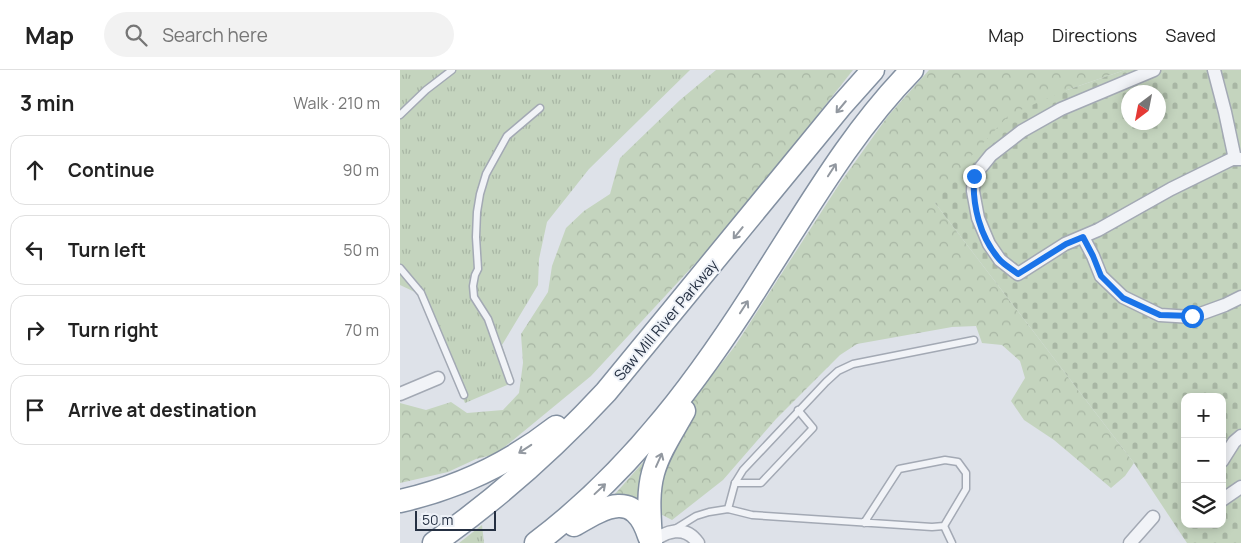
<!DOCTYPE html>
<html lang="en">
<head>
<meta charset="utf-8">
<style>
  body { margin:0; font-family:Manrope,sans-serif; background:#f2f2f2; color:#222 }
  .controls { position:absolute; right:15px; bottom:15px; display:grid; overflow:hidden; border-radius:10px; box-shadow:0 2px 12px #0003 }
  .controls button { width:45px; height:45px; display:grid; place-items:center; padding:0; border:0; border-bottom:1px solid #e0e0e0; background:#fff; color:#222; font:25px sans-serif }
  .compass { position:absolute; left:721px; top:15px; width:45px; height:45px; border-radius:50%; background:#fff; box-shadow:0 2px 12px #0003; rotate:212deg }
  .scale { position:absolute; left:15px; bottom:12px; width:81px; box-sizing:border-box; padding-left:5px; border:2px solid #253042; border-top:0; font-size:14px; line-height:18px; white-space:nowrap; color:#253042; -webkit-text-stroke:4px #edf1f7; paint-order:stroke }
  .stop { position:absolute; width:15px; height:15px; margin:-11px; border:4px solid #1a73e8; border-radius:50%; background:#fff }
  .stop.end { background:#1a73e8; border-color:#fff; box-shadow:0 1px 5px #0008 }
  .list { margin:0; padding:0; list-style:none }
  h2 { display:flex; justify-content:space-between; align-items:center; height:65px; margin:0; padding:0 20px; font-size:21px }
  h2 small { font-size:16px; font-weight:400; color:#767676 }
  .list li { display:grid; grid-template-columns:32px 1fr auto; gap:15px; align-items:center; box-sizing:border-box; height:70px; margin:0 10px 10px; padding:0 10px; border:1px solid #e0e0e0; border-radius:15px }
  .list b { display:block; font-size:19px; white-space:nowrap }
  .list em { font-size:16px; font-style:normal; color:#767676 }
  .icon { flex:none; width:28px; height:28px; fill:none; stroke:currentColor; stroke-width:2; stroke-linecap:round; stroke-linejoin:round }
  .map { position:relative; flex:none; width:841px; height:473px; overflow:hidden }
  header { display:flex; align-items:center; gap:30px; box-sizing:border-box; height:70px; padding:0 25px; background:#fff; border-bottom:1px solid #e0e0e0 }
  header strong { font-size:24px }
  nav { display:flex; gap:28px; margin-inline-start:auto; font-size:18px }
  .search { width:350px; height:45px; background:#f2f2f2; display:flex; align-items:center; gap:12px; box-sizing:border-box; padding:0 18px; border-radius:28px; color:#767676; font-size:19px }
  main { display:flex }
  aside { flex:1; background:#fff }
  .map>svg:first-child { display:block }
  .grass { fill:url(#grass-tufts) }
  .forest { fill:url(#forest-crowns) }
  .cemetery { fill:url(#cemetery-stones); fill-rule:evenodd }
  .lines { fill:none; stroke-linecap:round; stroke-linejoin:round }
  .lane-casing { stroke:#a3a9b4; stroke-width:9 }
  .street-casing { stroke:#a3a9b4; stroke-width:15 }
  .highway-casing { stroke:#8390a1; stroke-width:25 }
  .lane { stroke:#f1f3f7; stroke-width:6 }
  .street { stroke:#f1f3f7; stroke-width:12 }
  .highway { stroke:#fff; stroke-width:22 }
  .oneway { stroke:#9298a0 }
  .route { stroke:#1a73e8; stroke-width:6 }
  .labels { text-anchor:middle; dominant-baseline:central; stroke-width:4; stroke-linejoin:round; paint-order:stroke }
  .street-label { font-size:15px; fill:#253042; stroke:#edf1f7 }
</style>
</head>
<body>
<header>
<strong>Map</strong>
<div class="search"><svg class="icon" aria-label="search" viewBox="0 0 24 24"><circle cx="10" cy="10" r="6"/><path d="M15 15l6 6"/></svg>Search here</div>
<nav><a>Map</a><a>Directions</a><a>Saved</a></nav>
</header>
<main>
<aside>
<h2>3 min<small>Walk · 210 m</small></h2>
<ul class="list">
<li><svg class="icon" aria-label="ahead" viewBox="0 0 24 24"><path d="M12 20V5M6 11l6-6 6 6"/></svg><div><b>Continue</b></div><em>90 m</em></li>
<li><svg class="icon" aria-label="left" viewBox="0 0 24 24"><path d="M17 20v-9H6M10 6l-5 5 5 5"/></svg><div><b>Turn left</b></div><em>50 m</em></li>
<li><svg class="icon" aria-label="right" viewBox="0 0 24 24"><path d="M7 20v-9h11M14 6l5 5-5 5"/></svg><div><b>Turn right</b></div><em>70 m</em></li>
<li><svg class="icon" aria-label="arrive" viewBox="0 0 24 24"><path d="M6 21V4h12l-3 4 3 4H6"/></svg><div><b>Arrive at destination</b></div></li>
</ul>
</aside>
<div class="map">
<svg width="841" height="473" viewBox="0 0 841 473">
  <defs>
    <pattern id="grass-tufts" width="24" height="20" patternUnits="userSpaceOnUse" patternTransform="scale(1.25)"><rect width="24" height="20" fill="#c4d4be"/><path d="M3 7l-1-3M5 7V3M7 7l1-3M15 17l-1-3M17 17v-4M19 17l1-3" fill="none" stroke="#a8b6a4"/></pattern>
    <pattern id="forest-crowns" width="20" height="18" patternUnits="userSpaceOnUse" patternTransform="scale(1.25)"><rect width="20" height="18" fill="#c4d4be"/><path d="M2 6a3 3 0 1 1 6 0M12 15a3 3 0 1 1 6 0" fill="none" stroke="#a8b6a4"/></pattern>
    <pattern id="cemetery-stones" width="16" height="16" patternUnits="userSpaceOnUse" patternTransform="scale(1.25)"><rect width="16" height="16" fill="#c4d4be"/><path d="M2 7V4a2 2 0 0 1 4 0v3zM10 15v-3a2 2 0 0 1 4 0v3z" fill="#a8b6a4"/></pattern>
  </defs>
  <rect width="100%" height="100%" fill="#dee2e9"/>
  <g class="grass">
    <path d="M0,0H290L189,99L147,152L139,189L138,215L102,275L114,312L65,333L17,223L0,215Z"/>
    <path d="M82,455L84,473H59Z"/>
  </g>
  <g class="forest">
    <path d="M316,0H453L330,156L191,306L96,384L76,389L48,402L0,413V333L26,340L51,332L67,343L103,340L119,323L123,293L121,264L148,222L152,196L166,158L184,141L210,124L220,88L280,30Z"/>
    <path d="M529,0H725L667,20L535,133L734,393L725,406L711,418L654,370L624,350L611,331L625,308L620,291L602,275L582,273L576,256L552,257L457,274L440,285L376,349L323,410L272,450L237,432L215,424L246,389L335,276L440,113L488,46Z"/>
  </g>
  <path class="cemetery" d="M725,0H841V473H787L734,393L535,133L563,95L609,45L667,20ZM728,22H758V52H728ZM785,327H822V454H785Z"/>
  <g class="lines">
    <g class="lane-casing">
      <g id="lane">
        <path d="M0,45L26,20L52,0"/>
        <path d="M0,198L21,223L64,325"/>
        <path d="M110,311L88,249L74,227L73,216L75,205L78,199L76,167L77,142L80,124L86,104L107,66L140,38"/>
        <path d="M335,413H361L413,358L398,340"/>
        <path d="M328,439L335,413L343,400L426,312L438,301L453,294L574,270"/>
        <path d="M544,456L552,473"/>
        <path d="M275,459L296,446L309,442L328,439L352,445L532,457L544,456L566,419V403L558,392L545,390L499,399L464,453"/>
      </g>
    </g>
    <g class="street-casing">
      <g id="street">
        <path d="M754,0L661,39L622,61L591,85L574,106L573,121L578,148L589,174L600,190L618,204L665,174L698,160L771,119L832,89H841"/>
        <path d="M814,0L825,42L835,89"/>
        <path d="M683,167L693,186L701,206L723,227L760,245L792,247L825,235L841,227"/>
        <path d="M0,324L38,308"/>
        <path d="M822,391L834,372L841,366"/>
        <path d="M822,430L841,417"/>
        <path d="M251,473C265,461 285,454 298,473"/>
        <path d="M730,473L753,447"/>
      </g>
    </g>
    <g class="highway-casing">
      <g id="highway">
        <path d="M0,431C58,418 110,393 156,357"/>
        <path d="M174,455C205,437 234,419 249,466"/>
        <path d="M251,472C250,449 247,425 253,403C259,381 273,361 284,341"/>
        <path d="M34,473C97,429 154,378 206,322L440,37L473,0"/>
        <path d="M136,473C233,400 303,304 366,203C411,133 453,60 512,0"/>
      </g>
    </g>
    <use href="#lane" class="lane"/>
    <use href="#street" class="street"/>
    <use href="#highway" class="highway"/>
  </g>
  <defs><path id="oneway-shaft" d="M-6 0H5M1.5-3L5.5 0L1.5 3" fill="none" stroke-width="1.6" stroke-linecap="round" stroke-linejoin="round" transform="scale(1.25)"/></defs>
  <g class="oneway">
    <use href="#oneway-shaft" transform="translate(441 37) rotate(130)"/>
    <use href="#oneway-shaft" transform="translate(432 100) rotate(-57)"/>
    <use href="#oneway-shaft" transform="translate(338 163) rotate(129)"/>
    <use href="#oneway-shaft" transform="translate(344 237) rotate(-57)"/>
    <use href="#oneway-shaft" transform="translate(125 379) rotate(147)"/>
    <use href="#oneway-shaft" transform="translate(259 390) rotate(-66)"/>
    <use href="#oneway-shaft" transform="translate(200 419) rotate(-43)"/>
  </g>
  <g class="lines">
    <path class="route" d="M574,106C572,135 580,167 599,189C604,195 612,199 618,204L666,174L683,167L693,186L701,206L723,228L760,245L792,246"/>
  </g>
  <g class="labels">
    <g class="street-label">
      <text transform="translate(266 250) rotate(-50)">Saw Mill River Parkway</text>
    </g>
  </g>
</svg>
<div class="controls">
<button>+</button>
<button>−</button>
<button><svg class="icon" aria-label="layers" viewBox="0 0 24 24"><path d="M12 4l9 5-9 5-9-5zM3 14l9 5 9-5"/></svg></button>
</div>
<svg class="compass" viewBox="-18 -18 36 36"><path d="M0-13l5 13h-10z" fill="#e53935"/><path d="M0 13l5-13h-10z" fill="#767676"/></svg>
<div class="scale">50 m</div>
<div class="stop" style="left:792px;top:246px"></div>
<div class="stop end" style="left:574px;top:106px"></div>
</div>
</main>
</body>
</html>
